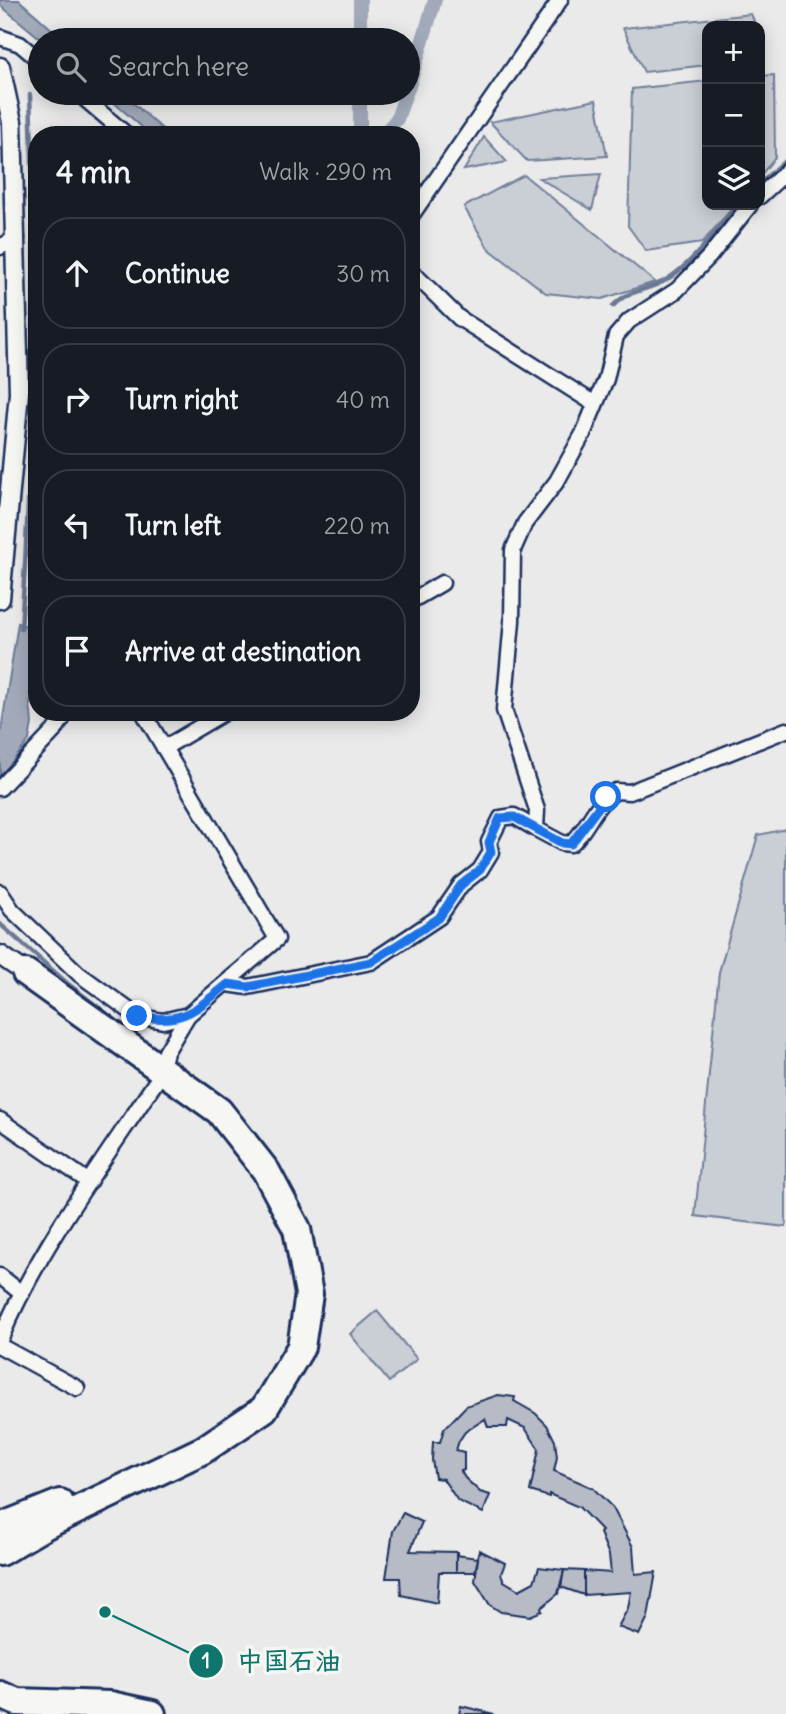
<!DOCTYPE html>
<html lang="en">
<head>
<meta charset="utf-8">
<style>
  body { margin:0; font-family:Delius,"LXGW WenKai TC",sans-serif; background:#242831; color:#f1f3f6 }
  .controls { position:absolute; right:21px; top:21px; display:grid; overflow:hidden; border-radius:14px; box-shadow:0 4px 18px #0003 }
  .controls button { width:63px; height:63px; display:grid; place-items:center; padding:0; border:0; border-bottom:2px solid #363941; background:#171b24; color:#f1f3f6; font:35px sans-serif }
  .stop { position:absolute; width:21px; height:21px; margin:-16px; border:5px solid #1a73e8; border-radius:50%; background:#fff }
  .stop.end { background:#1a73e8; border-color:#fff; box-shadow:0 2px 7px #0008 }
  .list { margin:0; padding:0; list-style:none }
  h2 { display:flex; justify-content:space-between; align-items:center; height:91px; margin:0; padding:0 28px; font-size:30px }
  h2 small { font-size:23px; font-weight:400; color:#9ea1a6 }
  .list li { display:grid; grid-template-columns:46px 1fr auto; gap:21px; align-items:center; box-sizing:border-box; height:112px; margin:0 14px 14px; padding:0 14px; border:2px solid #363941; border-radius:28px }
  .list b { display:block; font-size:26px; white-space:nowrap }
  .list em { font-size:23px; font-style:normal; color:#9ea1a6 }
  .icon { flex:none; width:38px; height:38px; fill:none; stroke:currentColor; stroke-width:2; stroke-linecap:round; stroke-linejoin:round }
  .map { position:relative; flex:none; width:786px; height:1714px; overflow:hidden }
  .search { position:absolute; background:#171b24; box-shadow:0 4px 18px #0003; left:28px; top:28px; width:392px; height:77px; display:flex; align-items:center; gap:18px; box-sizing:border-box; padding:0 24px; border-radius:38px; color:#9ea1a6; font-size:26px }
  .panel { position:absolute; background:#171b24; box-shadow:0 4px 18px #0003; left:28px; top:126px; width:392px; height:595px; border-radius:28px }
  .map>svg:first-child { display:block }
  .green { fill:#caced5; stroke:#727e9a; stroke-width:2 }
  .water { fill:#a2aaba; stroke:#6c7995; stroke-width:2 }
  .lines { fill:none; stroke-linecap:round; stroke-linejoin:round }
  .stream { stroke:#6c7995; stroke-width:4.5 }
  .canal { stroke:#a2aaba; stroke-width:14 }
  .building { fill:#b6bbc6; stroke:#1b2f5e; stroke-width:2 }
  .minor-casing { stroke:#1b2f5e; stroke-width:19 }
  .tertiary-casing { stroke:#1b2f5e; stroke-width:23 }
  .motorway-casing { stroke:#1b2f5e; stroke-width:32 }
  .minor { stroke:#f6f6f2; stroke-width:14 }
  .tertiary { stroke:#f6f6f2; stroke-width:18 }
  .motorway { stroke:#f6f6f2; stroke-width:26 }
  .route { stroke:#1a73e8; stroke-width:9 }
  .leader { fill:none; stroke:#0f766e; stroke-width:2.5 }
  .callout-dot { fill:#0f766e; stroke:#f6f6f2; stroke-width:2.5 }
  .mark-label { font-size:21px; text-anchor:middle; font-weight:bold; fill:#fff }
  .callout-label { font-size:26px; text-anchor:middle; font-weight:bold; fill:#0f766e; stroke:#f6f6f2; stroke-width:7; stroke-linejoin:round; paint-order:stroke }
</style>
</head>
<body>
<div class="map">
<svg width="786" height="1714" viewBox="0 0 786 1714">
  <rect width="100%" height="100%" fill="#e9eae9"/>
  <filter id="ink" filterUnits="userSpaceOnUse"><feTurbulence type="fractalNoise" baseFrequency=".0143" numOctaves="2"/><feDisplacementMap in="SourceGraphic" scale="14" xChannelSelector="R" yChannelSelector="G"/><feConvolveMatrix kernelMatrix="1 2 1 2 8 2 1 2 1" color-interpolation-filters="sRGB"/></filter>
  <g filter="url(#ink)">
    <g class="green">
      <path d="M751,14L756,26H707V65L644,72L623,28Z"/>
      <path d="M774,75L775,157L760,176V76Z"/>
      <path d="M707,81V205H735L702,243L646,251L628,226L632,89Z"/>
      <path d="M596,100L607,156L527,161L490,122Z"/>
      <path d="M484,137L507,162L464,170Z"/>
      <path d="M601,174L592,210L539,178Z"/>
      <path d="M524,175L655,282L602,299L546,293L488,248L464,207Z"/>
      <path d="M786,829V1227L695,1216L719,972L758,835Z"/>
      <path d="M377,1311L417,1359L389,1382L350,1334Z"/>
    </g>
    <g class="water">
      <path d="M0,0H19L64,40H42L0,5Z"/>
      <path d="M103,93H122L169,135H151Z"/>
      <path d="M18,623L37,630V684L30,703L32,723L29,740L0,778V737Z"/>
    </g>
    <g class="lines">
      <g class="stream">
        <path d="M760,183L786,160"/>
        <path d="M613,306C628,289 648,291 666,280C694,263 716,230 737,205"/>
        <path d="M21,629C33,451 37,273 30,95"/>
        <path d="M0,924L67,983L123,1026"/>
      </g>
      <g class="canal">
        <path d="M360,40V0"/>
        <path d="M408,89L435,0"/>
        <path d="M360,135V93"/>
        <path d="M383,135L397,119L406,93"/>
      </g>
    </g>
    <g class="building">
      <path d="M498,1395L515,1397L514,1401L535,1413L547,1425L555,1441L557,1457L554,1471L593,1488L613,1508L633,1547L635,1574L656,1572L648,1617L639,1635L618,1627L628,1608L631,1592L584,1595V1571L611,1573L609,1555L600,1533L602,1531L579,1507L549,1494V1497L530,1491L539,1449L525,1428L508,1420L507,1427H488L485,1419L465,1432L459,1441L456,1450L464,1452V1470L461,1471L465,1478L480,1492L490,1495L483,1513L458,1501L443,1479L435,1478L432,1460L433,1442H440L444,1429L466,1406Z"/>
      <path d="M403,1513L422,1522L410,1551L457,1552L456,1572H439L437,1603L401,1595L400,1578H386L393,1531Z"/>
      <path d="M479,1550L505,1563L501,1574L504,1581L519,1590L534,1582L539,1567L564,1570L558,1594L541,1608L542,1611L530,1616L501,1612L490,1605L475,1581Z"/>
      <path d="M456,1555L478,1558L475,1572H456Z"/>
      <path d="M564,1570L584,1571V1595L561,1587Z"/>
      <path d="M461,1706L494,1714H459Z"/>
    </g>
    <g class="lines">
      <g class="minor-casing">
        <g id="minor">
          <path d="M0,37L20,44L40,61"/>
          <path d="M78,93L127,135"/>
          <path d="M760,196L786,172"/>
          <path d="M750,205L709,257L677,290L629,321L616,336L606,379L583,434L557,481L525,523L513,550L512,621L504,710L537,810L536,829L562,843L571,844C589,828 593,804 616,791L630,792L786,730"/>
          <path d="M411,216L560,0"/>
          <path d="M0,247L17,238"/>
          <path d="M411,271L459,318L595,404"/>
          <path d="M411,601L442,583"/>
          <path d="M164,748L225,712"/>
          <path d="M0,788L54,731L67,712"/>
          <path d="M0,892L12,910L79,974L137,1016L163,1021L188,1015L277,939L143,712"/>
          <path d="M228,984L248,987L371,962L439,917L461,885L480,870L491,852L489,842L501,818L514,816L536,829"/>
          <path d="M163,1063L166,1052L188,1015"/>
          <path d="M0,1120L89,1182"/>
          <path d="M0,1276L20,1292"/>
          <path d="M0,1340C39,1247 100,1166 155,1083"/>
          <path d="M0,1346L77,1388"/>
        </g>
      </g>
      <g class="tertiary-casing">
        <g id="tertiary">
          <path d="M0,67L12,122L19,393L0,599"/>
          <path d="M0,955L26,973"/>
        </g>
      </g>
      <g class="motorway-casing">
        <g id="motorway">
          <path d="M0,1527L60,1503"/>
          <path d="M0,1552L46,1525L203,1450L264,1409L301,1347L309,1294L297,1229L266,1171L219,1111L26,973"/>
          <path d="M0,1695L17,1702L110,1705L152,1714"/>
        </g>
      </g>
      <use href="#minor" class="minor"/>
      <use href="#tertiary" class="tertiary"/>
      <use href="#motorway" class="motorway"/>
    </g>
  </g>
  <g class="lines" filter="url(#ink)">
    <path class="route" d="M137,1016C182,1025 194,1011 228,984L248,987L371,962L439,918L461,885L480,870L491,852L489,842L500,818L514,817L562,843L571,844L606,797"/>
  </g>
  <path class="leader" d="M105 1612L206 1661"/>
  <g class="callout-dot">
    <circle cx="105" cy="1612" r="7"/>
    <circle cx="206" cy="1661" r="18"/>
  </g>
  <g class="mark-label">
    <text x="206" y="1668">1</text>
  </g>
  <g class="callout-label">
    <text x="289" y="1670">中国石油</text>
  </g>
</svg>
<div class="controls">
<button>+</button>
<button>−</button>
<button><svg class="icon" aria-label="layers" viewBox="0 0 24 24"><path d="M12 4l9 5-9 5-9-5zM3 14l9 5 9-5"/></svg></button>
</div>
<div class="stop" style="left:606px;top:797px"></div>
<div class="stop end" style="left:137px;top:1016px"></div>
<div class="search"><svg class="icon" aria-label="search" viewBox="0 0 24 24"><circle cx="10" cy="10" r="6"/><path d="M15 15l6 6"/></svg>Search here</div>
<section class="panel">
<h2>4 min<small>Walk · 290 m</small></h2>
<ul class="list">
<li><svg class="icon" aria-label="ahead" viewBox="0 0 24 24"><path d="M12 20V5M6 11l6-6 6 6"/></svg><div><b>Continue</b></div><em>30 m</em></li>
<li><svg class="icon" aria-label="right" viewBox="0 0 24 24"><path d="M7 20v-9h11M14 6l5 5-5 5"/></svg><div><b>Turn right</b></div><em>40 m</em></li>
<li><svg class="icon" aria-label="left" viewBox="0 0 24 24"><path d="M17 20v-9H6M10 6l-5 5 5 5"/></svg><div><b>Turn left</b></div><em>220 m</em></li>
<li><svg class="icon" aria-label="arrive" viewBox="0 0 24 24"><path d="M6 21V4h12l-3 4 3 4H6"/></svg><div><b>Arrive at destination</b></div></li>
</ul>
</section>
</div>
</body>
</html>
